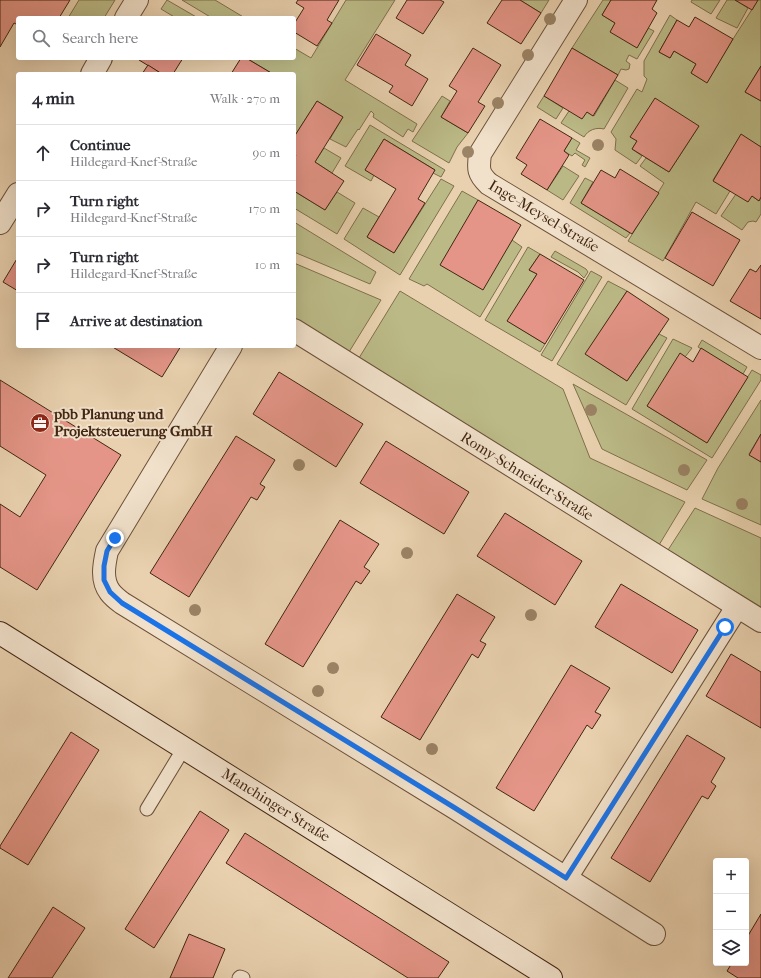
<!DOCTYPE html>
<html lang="en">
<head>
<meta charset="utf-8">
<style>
  body { margin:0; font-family:"IM FELL French Canon",serif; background:#f2f2f3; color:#2b2b33 }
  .controls { position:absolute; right:12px; bottom:12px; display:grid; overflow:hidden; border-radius:4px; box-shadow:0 4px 16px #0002 }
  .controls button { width:36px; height:36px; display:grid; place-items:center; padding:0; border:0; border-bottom:1px solid #e1e1e2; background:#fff; color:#2b2b33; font:20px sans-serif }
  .stop { position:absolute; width:12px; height:12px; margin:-9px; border:3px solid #1a73e8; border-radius:50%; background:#fff }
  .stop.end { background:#1a73e8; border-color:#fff; box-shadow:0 1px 4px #0008 }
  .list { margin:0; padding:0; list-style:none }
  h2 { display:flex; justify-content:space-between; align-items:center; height:52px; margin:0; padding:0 16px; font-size:17px }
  h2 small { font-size:13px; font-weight:400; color:#7c7c81 }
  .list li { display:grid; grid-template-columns:26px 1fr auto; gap:12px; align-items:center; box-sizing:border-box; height:56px; padding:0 16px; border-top:1px solid #e1e1e2 }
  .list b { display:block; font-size:15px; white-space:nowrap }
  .list p { margin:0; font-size:13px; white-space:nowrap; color:#7c7c81 }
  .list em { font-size:13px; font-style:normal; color:#7c7c81 }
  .icon { flex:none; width:22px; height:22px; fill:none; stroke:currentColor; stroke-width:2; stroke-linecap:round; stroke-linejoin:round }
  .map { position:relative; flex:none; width:761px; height:978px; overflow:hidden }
  .search { position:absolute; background:#fff; box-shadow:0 4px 16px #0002; left:16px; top:16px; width:280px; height:44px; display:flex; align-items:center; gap:10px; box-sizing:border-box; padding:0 14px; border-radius:4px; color:#7c7c81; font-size:15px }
  .panel { position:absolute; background:#fff; box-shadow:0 4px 16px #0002; left:16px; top:72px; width:280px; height:276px; border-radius:4px }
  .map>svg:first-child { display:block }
  .green { fill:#bbba87; stroke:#7f704c }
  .building { fill:#e49587; stroke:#432612 }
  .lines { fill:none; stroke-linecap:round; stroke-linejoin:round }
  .service-casing { stroke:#6c5139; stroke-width:15 }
  .minor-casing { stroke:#6c5139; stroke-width:24 }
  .secondary-casing { stroke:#432612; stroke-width:24 }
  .service { stroke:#f1e1cb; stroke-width:13 }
  .minor { stroke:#f1e1cb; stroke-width:22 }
  .secondary { stroke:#f1e1cb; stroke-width:22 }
  .tree { fill:#9b8365 }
  .route { stroke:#1a73e8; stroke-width:5 }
  .labels { text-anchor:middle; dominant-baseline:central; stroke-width:4; stroke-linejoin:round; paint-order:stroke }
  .street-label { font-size:15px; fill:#432612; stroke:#f1e1cb }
  .poi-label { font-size:15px; font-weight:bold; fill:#432612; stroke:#f1e1cb; text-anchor:start }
</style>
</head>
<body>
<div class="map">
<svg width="761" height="978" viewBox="0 0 761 978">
  <rect width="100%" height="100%" fill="#e9d1af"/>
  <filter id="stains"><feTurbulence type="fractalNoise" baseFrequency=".005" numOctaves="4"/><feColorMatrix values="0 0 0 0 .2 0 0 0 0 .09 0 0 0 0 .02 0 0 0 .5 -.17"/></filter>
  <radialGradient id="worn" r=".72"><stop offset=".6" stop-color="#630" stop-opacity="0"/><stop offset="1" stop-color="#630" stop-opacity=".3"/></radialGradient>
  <g class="green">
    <path d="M79,0H115L104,18H68Z"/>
    <path d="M167,0L198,18H176L161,9Z"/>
    <path d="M182,0H215L245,18H212Z"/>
    <path d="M346,0H395L345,80L417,124L413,132L408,129L403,137L373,117L374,114L371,111L359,130L358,129L346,147L330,139L343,117L317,101L294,137V74H273L246,58H294V48L311,58Z"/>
    <path d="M520,0H549L541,13Z"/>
    <path d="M603,0H611L602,15L615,23L648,28L654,31L637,59L629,55L626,61L630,64L629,69L626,70L621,69L618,75L572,48Z"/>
    <path d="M692,0H720L711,14L691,2Z"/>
    <path d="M727,0H735L748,8L737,28L716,18Z"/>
    <path d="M758,0H761V66L745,92L761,101V147L741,135L713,180L730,191L716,214L696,202L663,261L628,241L664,183L640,166L646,158L669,172L699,126L631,137L637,141L632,149L642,156L636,164L615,150L616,139L611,132L637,89L642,92L647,79L644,76V61L670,15L677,20L659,52L670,58L674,51L696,64L691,73L707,82L733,39Z"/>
    <path d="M615,80L628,88L604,129C596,127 588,130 584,137L561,123L569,111L587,112L594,116Z"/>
    <path d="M442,96L450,101L441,117L468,133L457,147L449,163L412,141Z"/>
    <path d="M544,96L563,108L556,119L537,107Z"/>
    <path d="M370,125L445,170L441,177L433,173L435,170L384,139L365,170L374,175L371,181L345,166Z"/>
    <path d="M572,138L580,143L576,150L590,158L585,167L582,165L585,160L575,153L572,156L564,151Z"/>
    <path d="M324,148L341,158L332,173L315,162Z"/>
    <path d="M563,166L579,176L563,200L547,190Z"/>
    <path d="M585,178L593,182L581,203L630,233L626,238L570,203Z"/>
    <path d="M441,179L454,186L400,275L344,239L363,208L379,217L367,237L394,253Z"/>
    <path d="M294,191L325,210L337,192L355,203L337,234L294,208Z"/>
    <path d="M462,191L478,200L512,240L522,247L480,317L427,284L424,286L409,279Z"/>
    <path d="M736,194L752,196L759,201L761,197V214L756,222L753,221L748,222L742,230L721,216Z"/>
    <path d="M294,222L376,272L370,284L294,252Z"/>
    <path d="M528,247L540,254L529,270L537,274L508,321L545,344L540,352L485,320Z"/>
    <path d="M555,251L586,269L588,272L584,278L578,272L551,257Z"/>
    <path d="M294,263L381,300L349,352L294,318Z"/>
    <path d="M591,271L602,277L552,361L541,355Z"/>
    <path d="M608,281L627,291L586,354L627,381L659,334L667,338L626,405L557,364Z"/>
    <path d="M400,291L563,389L590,458L685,502L659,545L359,358Z"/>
    <path d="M673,339L692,348L647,406L707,443L752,370L761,375V380L712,458L632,409Z"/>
    <path d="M702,340L747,367L743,374L698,347Z"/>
    <path d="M573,384L707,460L687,490L602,449Z"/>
    <path d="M761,400V434L749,454L761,462V525L702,499L718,468Z"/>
    <path d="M695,508L761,538V607L668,550Z"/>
  </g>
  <g class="building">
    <path d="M0,0H70L59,18H18V25L14,23L0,47Z"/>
    <path d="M298,0H339L327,20L332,23L317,46L294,32V24L304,8L296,3Z"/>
    <path d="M407,0H440L444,2L423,34L396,18Z"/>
    <path d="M502,0H520L541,13L521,44L487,23Z"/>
    <path d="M611,0H657L652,9L657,13L637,48L610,32L615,23L602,15Z"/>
    <path d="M735,0H758L752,10Z"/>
    <path d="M695,17L733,39L707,83L691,73L696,64L674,51L670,58L659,52L677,20L689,27Z"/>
    <path d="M376,34L411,55L405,65L428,79L412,106L389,92L393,86L357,65Z"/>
    <path d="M473,48L501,65L478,102L485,106L468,133L441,117L457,91L449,86Z"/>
    <path d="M572,48L618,75L593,116L587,112L582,119L544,96Z"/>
    <path d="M140,58H183L173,74H162L139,60Z"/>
    <path d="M241,58H246L273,74H231Z"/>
    <path d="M148,65L162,74H142Z"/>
    <path d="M761,66V101L745,92Z"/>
    <path d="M655,98L699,126L669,172L632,149L637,141L630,137Z"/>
    <path d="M317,101L343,117L315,162L344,181L325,210L294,191V158L296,155L294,153V137Z"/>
    <path d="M540,119L572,138L564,151L569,155L547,190L521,174L527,165L516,158Z"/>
    <path d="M741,134L761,147V197L759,201L752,196L748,202L713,181Z"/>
    <path d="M384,139L435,170L418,199L425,203L394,253L367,237L396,189L365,170Z"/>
    <path d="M620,169L659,193L632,234L581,203L601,170L615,178Z"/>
    <path d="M478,200L521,225L483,290L440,265Z"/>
    <path d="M692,212L740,240L713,286L665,258Z"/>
    <path d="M540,254L584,280L545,344L507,321L537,274L529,270Z"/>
    <path d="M18,257V291L3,282Z"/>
    <path d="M761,265V319L730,301L750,269L756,272Z"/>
    <path d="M627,291L669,319L627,381L585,354Z"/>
    <path d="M111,346H181L162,377Z"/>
    <path d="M701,348L748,377L707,443L647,406L680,353L693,362Z"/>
    <path d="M279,372L363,424L336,467L253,414Z"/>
    <path d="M0,380L121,455L37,590L0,567V504L20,517L46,475L0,446Z"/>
    <path d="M761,434V462L749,455Z"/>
    <path d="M236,436L275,460L260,484L265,487L257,500L251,497L189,597L150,573Z"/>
    <path d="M386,441L469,492L444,534L360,483Z"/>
    <path d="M505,513L582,561L555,605L477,556Z"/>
    <path d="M340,520L379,544L364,567L370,571L361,584L356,581L303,667L265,644Z"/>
    <path d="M621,584L698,630L672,673L595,627Z"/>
    <path d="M457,594L495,617L480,641L486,644L478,658L472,654L420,740L381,717Z"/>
    <path d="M731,654L761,672V728L706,696Z"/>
    <path d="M571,665L610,688L595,712L601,715L592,729L587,725L534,811L496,788Z"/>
    <path d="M71,732L99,750L28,865L0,848V846Z"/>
    <path d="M687,735L725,758L711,782L716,786L708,799L702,796L650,882L611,858Z"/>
    <path d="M200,811L229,830L154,948L125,929Z"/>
    <path d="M245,833L449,962L438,978H408L226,863Z"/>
    <path d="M53,907L85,928L52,978H8Z"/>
    <path d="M761,914V978H738L727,971L732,963H746V939Z"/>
    <path d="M189,934L225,949L213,978H170Z"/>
  </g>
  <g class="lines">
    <g class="service-casing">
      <g id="service">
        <path d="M147,809L184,748"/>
        <path d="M239,978L240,977L243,978"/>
      </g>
    </g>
    <g class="minor-casing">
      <g id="minor">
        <path d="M576,0L480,154C478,169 478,174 489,184L761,348"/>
        <path d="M126,18L137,0"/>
        <path d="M92,74L101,58"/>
        <path d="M0,223L18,194"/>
        <path d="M294,330L761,621"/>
        <path d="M231,346L107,551C104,565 101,580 110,592C113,596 118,600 122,603L455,808L654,934"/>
        <path d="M566,878L737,607"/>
      </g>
    </g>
    <g class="secondary-casing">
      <path id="secondary" d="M0,633L551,978"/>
    </g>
    <use href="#service" class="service"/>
    <use href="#minor" class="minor"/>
    <use href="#secondary" class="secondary"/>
  </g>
  <g class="tree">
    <circle cx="550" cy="19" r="6"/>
    <circle cx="528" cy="55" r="6"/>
    <circle cx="498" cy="103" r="6"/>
    <circle cx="598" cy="145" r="6"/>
    <circle cx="468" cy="152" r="6"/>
    <circle cx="591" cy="410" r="6"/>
    <circle cx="299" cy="465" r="6"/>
    <circle cx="684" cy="470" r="6"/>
    <circle cx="742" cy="504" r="6"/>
    <circle cx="407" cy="553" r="6"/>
    <circle cx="195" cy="610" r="6"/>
    <circle cx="531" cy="615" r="6"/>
    <circle cx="333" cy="668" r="6"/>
    <circle cx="318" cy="691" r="6"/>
    <circle cx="432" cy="749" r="6"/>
  </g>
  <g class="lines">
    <path class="route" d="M115,538L107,551L104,566V580L110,592L122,603L455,808L566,878L725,627"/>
  </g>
  <defs>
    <g id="office-disc" transform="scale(1)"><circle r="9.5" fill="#8f2418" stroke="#f1e1cb"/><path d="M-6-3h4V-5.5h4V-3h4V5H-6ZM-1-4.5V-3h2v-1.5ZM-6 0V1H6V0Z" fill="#fff"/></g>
  </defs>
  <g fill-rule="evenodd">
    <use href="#office-disc" x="40" y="423"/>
  </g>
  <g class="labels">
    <g class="street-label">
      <text transform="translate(544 216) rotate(31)">Inge-Meysel-Straße</text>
      <text transform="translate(527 476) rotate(32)">Romy-Schneider-Straße</text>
      <text transform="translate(276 805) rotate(32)">Manchinger Straße</text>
    </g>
    <g class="poi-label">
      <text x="54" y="414">pbb Planung und<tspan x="54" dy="17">Projektsteuerung GmbH</tspan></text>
    </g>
  </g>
  <rect width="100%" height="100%" filter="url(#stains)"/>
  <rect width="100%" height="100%" fill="url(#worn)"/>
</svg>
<div class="controls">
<button>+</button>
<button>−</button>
<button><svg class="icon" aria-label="layers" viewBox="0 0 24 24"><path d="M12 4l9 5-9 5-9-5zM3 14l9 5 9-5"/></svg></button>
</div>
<div class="stop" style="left:725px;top:627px"></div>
<div class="stop end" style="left:115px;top:538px"></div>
<div class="search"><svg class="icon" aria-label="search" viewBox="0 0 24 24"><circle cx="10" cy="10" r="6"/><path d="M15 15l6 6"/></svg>Search here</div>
<section class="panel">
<h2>4 min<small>Walk · 270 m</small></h2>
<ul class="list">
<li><svg class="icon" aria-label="ahead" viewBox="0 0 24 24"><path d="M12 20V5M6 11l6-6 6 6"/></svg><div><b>Continue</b><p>Hildegard-Knef-Straße</p></div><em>90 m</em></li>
<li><svg class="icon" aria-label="right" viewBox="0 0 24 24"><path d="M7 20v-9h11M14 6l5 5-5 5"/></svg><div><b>Turn right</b><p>Hildegard-Knef-Straße</p></div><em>170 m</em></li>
<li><svg class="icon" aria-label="right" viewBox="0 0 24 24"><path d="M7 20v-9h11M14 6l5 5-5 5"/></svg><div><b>Turn right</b><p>Hildegard-Knef-Straße</p></div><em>10 m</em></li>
<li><svg class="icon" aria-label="arrive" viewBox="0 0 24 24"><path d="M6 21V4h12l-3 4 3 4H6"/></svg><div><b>Arrive at destination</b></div></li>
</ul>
</section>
</div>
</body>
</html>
